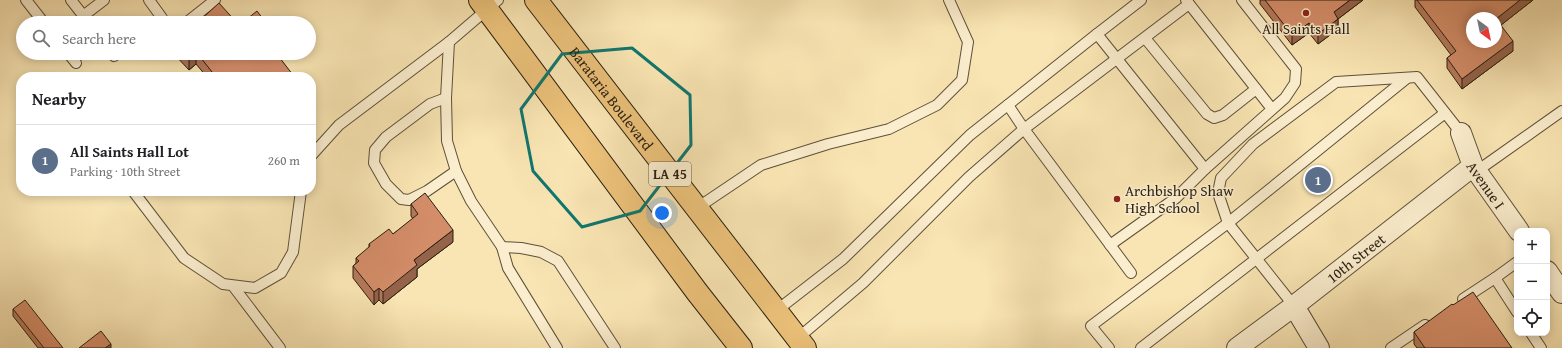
<!DOCTYPE html>
<html lang="en">
<head>
<meta charset="utf-8">
<style>
  body { margin:0; font-family:"Gentium Book Plus",serif; background:#f6f6f6; color:#202124 }
  .controls { position:absolute; right:12px; bottom:12px; display:grid; overflow:hidden; border-radius:8px; box-shadow:0 2px 10px #0003 }
  .controls button { width:36px; height:36px; display:grid; place-items:center; padding:0; border:0; border-bottom:1px solid #e0e0e0; background:#fff; color:#202124; font:20px sans-serif }
  .compass { position:absolute; left:1466px; top:12px; width:36px; height:36px; border-radius:50%; background:#fff; box-shadow:0 2px 10px #0003; rotate:147deg }
  .you { position:absolute; left:662px; top:213px; width:14px; height:14px; margin:-10px; border:3px solid #fff; border-radius:50%; background:#1a73e8; box-shadow:0 0 0 6px #1a73e833 }
  .badge { display:grid; place-items:center; width:26px; height:26px; border-radius:50%; background:#2563eb; color:#fff; font-size:13px; font-weight:700 }
  .pin { position:absolute; translate:-50% -50%; border:2px solid #fff; box-shadow:0 1px 4px #0006 }
  .list { margin:0; padding:0; list-style:none }
  h2 { display:flex; justify-content:space-between; align-items:center; height:52px; margin:0; padding:0 16px; font-size:17px }
  h2 small { font-size:13px; font-weight:400; color:#757577 }
  .list li { display:grid; grid-template-columns:26px 1fr auto; gap:12px; align-items:center; box-sizing:border-box; height:72px; padding:0 16px; border-top:1px solid #e0e0e0 }
  .list b { display:block; font-size:15px; white-space:nowrap }
  .list p { margin:0; font-size:13px; white-space:nowrap; color:#757577 }
  .list em { font-size:13px; font-style:normal; color:#757577 }
  .icon { flex:none; width:22px; height:22px; fill:none; stroke:currentColor; stroke-width:2; stroke-linecap:round; stroke-linejoin:round }
  .map { position:relative; flex:none; width:1562px; height:348px; overflow:hidden }
  .search { position:absolute; background:#fff; box-shadow:0 2px 10px #0003; left:16px; top:16px; width:300px; height:44px; display:flex; align-items:center; gap:10px; box-sizing:border-box; padding:0 14px; border-radius:22px; color:#757577; font-size:15px }
  .panel { position:absolute; background:#fff; box-shadow:0 2px 10px #0003; left:16px; top:72px; width:300px; height:124px; border-radius:16px }
  .map>svg:first-child { display:block }
  .lines { fill:none; stroke-linecap:round; stroke-linejoin:round }
  .service-casing { stroke:#5e503a; stroke-width:12 }
  .minor-casing { stroke:#5e503a; stroke-width:22 }
  .primary-casing { stroke:#2a1f11; stroke-width:24 }
  .service { stroke:#fbeece; stroke-width:10 }
  .minor { stroke:#fbeece; stroke-width:20 }
  .primary { stroke:#ecc27a; stroke-width:22 }
  .wall { fill:#b6795a; stroke:#2a1f11 }
  .shaded-wall { fill:#94634a; stroke:#2a1f11 }
  .building { fill:#d48d69; stroke:#2a1f11 }
  .marked { fill:none; stroke:#0f766e; stroke-width:3; stroke-linejoin:round }
  .poi-dot { fill:#8f2418; stroke:#fbeece; stroke-width:1.5 }
  .labels { text-anchor:middle; dominant-baseline:central; stroke-width:3; stroke-linejoin:round; paint-order:stroke }
  .shield { fill:#fbeece; stroke:#695d4a; stroke-width:1 }
  .shield-label { font-size:14px; font-weight:bold; fill:#2a1f11 }
  .poi-label { font-size:15px; fill:#2a1f11; stroke:#fbeece }
  .street-label { font-size:15px; fill:#2a1f11; stroke:#fbeece }
</style>
</head>
<body>
<div class="map">
<svg width="1562" height="348" viewBox="0 0 1562 348">
  <rect width="100%" height="100%" fill="#f9e5b3"/>
  <filter id="stains"><feTurbulence type="fractalNoise" baseFrequency=".005" numOctaves="4"/><feColorMatrix values="0 0 0 0 .2 0 0 0 0 .09 0 0 0 0 .02 0 0 0 .5 -.17"/></filter>
  <radialGradient id="worn" r=".72"><stop offset=".6" stop-color="#630" stop-opacity="0"/><stop offset="1" stop-color="#630" stop-opacity=".3"/></radialGradient>
  <g class="lines">
    <g class="service-casing">
      <g id="service">
        <path d="M26,0L44,23"/>
        <path d="M71,0L89,23"/>
        <path d="M149,0L162,18L156,23"/>
        <path d="M1186,0L1272,109"/>
        <path d="M83,16L104,0"/>
        <path d="M186,23L215,0"/>
        <path d="M1097,34L1141,0"/>
        <path d="M1145,38L1207,114L1214,118L1223,115L1256,89"/>
        <path d="M449,42L446,98L447,141L456,171L471,201L502,247L508,268L557,348"/>
        <path d="M68,53L76,63"/>
        <path d="M111,53L114,56L118,53"/>
        <path d="M446,98L430,104L386,137L375,150L374,163L386,184L401,199L409,200L427,191L456,171"/>
        <path d="M1008,105L1024,129L1131,273"/>
        <path d="M311,156L339,125L449,42L498,0"/>
        <path d="M1205,169L1285,98L1295,83L1296,69L1242,0"/>
        <path d="M1477,171L1562,111"/>
        <path d="M133,191L184,258L223,284L255,288L281,273L293,252L301,191"/>
        <path d="M697,208L761,165L828,144L889,129L937,105L962,80L968,42L949,0"/>
        <path d="M502,247L521,248L541,252L558,261L615,348"/>
        <path d="M1517,262L1495,278L1517,312"/>
        <path d="M233,286L280,348"/>
        <path d="M1463,299L1495,278"/>
        <path d="M1294,306L1228,223L1218,193L1221,178L1253,144L1336,82L1417,77L1461,133"/>
        <path d="M776,311L843,259L970,135L1097,34L1205,169L1176,198L1110,245"/>
        <path d="M1531,333L1541,348"/>
        <path d="M798,338L863,283L969,177L1024,129L1189,4"/>
        <path d="M1109,348L1091,326L1228,223L1407,78"/>
        <path d="M1141,348L1445,113"/>
        <path d="M1391,348L1425,325"/>
      </g>
    </g>
    <g class="minor-casing">
      <g id="minor">
        <path id="s1" d="M1461,133L1473,166L1519,231"/>
        <path d="M1547,271L1562,293"/>
        <path d="M1294,306L1319,348"/>
        <path id="s2" d="M1237,348L1294,306L1473,166"/>
      </g>
    </g>
    <g class="primary-casing">
      <g id="primary">
        <path d="M480,0L697,292L741,348"/>
        <path id="s3" d="M536,0L805,348"/>
      </g>
    </g>
    <use href="#service" class="service"/>
    <use href="#minor" class="minor"/>
    <use href="#primary" class="primary"/>
  </g>
  <g class="wall">
    <path d="M1260,0H1363L1338,19V29L1318,44L1309,33L1292,45L1260,4Z"/>
    <path d="M1415,0H1533L1501,25L1513,51L1462,89L1447,68V58L1451,55L1415,7Z"/>
    <path d="M174,53H276L293,77H207L196,64L189,70L174,54Z"/>
    <path d="M411,204L453,242L417,269V277L383,304L379,300L374,305L353,278V266L356,263V258L369,248V244L393,234L413,219L411,216Z"/>
    <path d="M1453,305L1512,348H1417L1414,344V332Z"/>
    <path d="M13,309L63,348H38L13,316Z"/>
  </g>
  <g class="shaded-wall">
    <path d="M1350,0H1363L1334,22L1338,19V29L1318,44V34L1334,12Z"/>
    <path d="M1520,0H1533L1496,29V19Z"/>
    <path d="M1309,23V33L1292,45V35Z"/>
    <path d="M1513,41V51L1462,89V79Z"/>
    <path d="M195,53H196V64L189,70V58Z"/>
    <path d="M453,230V242L417,269V277L383,304V292L414,260Z"/>
    <path d="M379,288V300L374,305V292Z"/>
    <path d="M111,344V348H105Z"/>
  </g>
  <g class="building">
    <path d="M1265,0H1350L1334,12L1338,19L1318,34L1309,23L1292,35Z"/>
    <path d="M1417,0H1520L1496,19V18H1472V42H1496V19L1513,41L1462,79L1447,58L1456,51Z"/>
    <path d="M219,3L237,23H197Z"/>
    <path d="M257,11L266,23H242Z"/>
    <path d="M184,53H195L189,58Z"/>
    <path d="M197,53H276L293,75L289,77H216Z"/>
    <path d="M425,193L453,230L414,260L417,265L383,292L379,288L374,292L353,266L359,261L356,258L370,246L369,244L389,229L393,234L418,214L411,204Z"/>
    <path d="M1473,292L1512,348H1425L1414,332L1452,304L1453,305Z"/>
    <path d="M25,300L63,348H44L13,309Z"/>
    <path d="M101,331L111,344L105,348H79Z"/>
  </g>
  <path class="marked" d="M632,48L690,95L691,145L640,211L582,227L533,171L521,109L562,54Z"/>
  <g class="poi-dot">
    <circle cx="1306" cy="13" r="4"/>
    <circle cx="1117" cy="199" r="4"/>
  </g>
  <g class="labels">
    <rect class="shield" x="649" y="162" width="42" height="24" rx="3"/>
    <g class="shield-label">
      <text x="670" y="174">LA 45</text>
    </g>
    <g class="poi-label">
      <text x="1306" y="28">All Saints Hall</text>
      <text x="1125" y="190" text-anchor="start">Archbishop Shaw<tspan x="1125" dy="17">High School</tspan></text>
    </g>
    <g class="street-label">
      <text stroke="none"><textPath href="#s3" startOffset="124">Barataria Boulevard</textPath></text>
      <text stroke="none"><textPath href="#s1" startOffset="58">Avenue I</textPath></text>
      <text stroke="none"><textPath href="#s2" startOffset="149">10th Street</textPath></text>
    </g>
  </g>
  <rect width="100%" height="100%" filter="url(#stains)"/>
  <rect width="100%" height="100%" fill="url(#worn)"/>
</svg>
<div class="controls">
<button>+</button>
<button>−</button>
<button><svg class="icon" aria-label="locate" viewBox="0 0 24 24"><circle cx="12" cy="12" r="6"/><path d="M12 2v4M12 18v4M2 12h4M18 12h4"/></svg></button>
</div>
<svg class="compass" viewBox="-18 -18 36 36"><path d="M0-13l5 13h-10z" fill="#e53935"/><path d="M0 13l5-13h-10z" fill="#757577"/></svg>
<div class="you"></div>
<div class="pin badge" style="left:1318px;top:180px;background:#5c6f8a">1</div>
<div class="search"><svg class="icon" aria-label="search" viewBox="0 0 24 24"><circle cx="10" cy="10" r="6"/><path d="M15 15l6 6"/></svg>Search here</div>
<section class="panel">
<h2>Nearby<small></small></h2>
<ul class="list">
<li><span class="badge" style="background:#5c6f8a">1</span><div><b>All Saints Hall Lot</b><p>Parking · 10th Street</p></div><em>260 m</em></li>
</ul>
</section>
</div>
</body>
</html>
